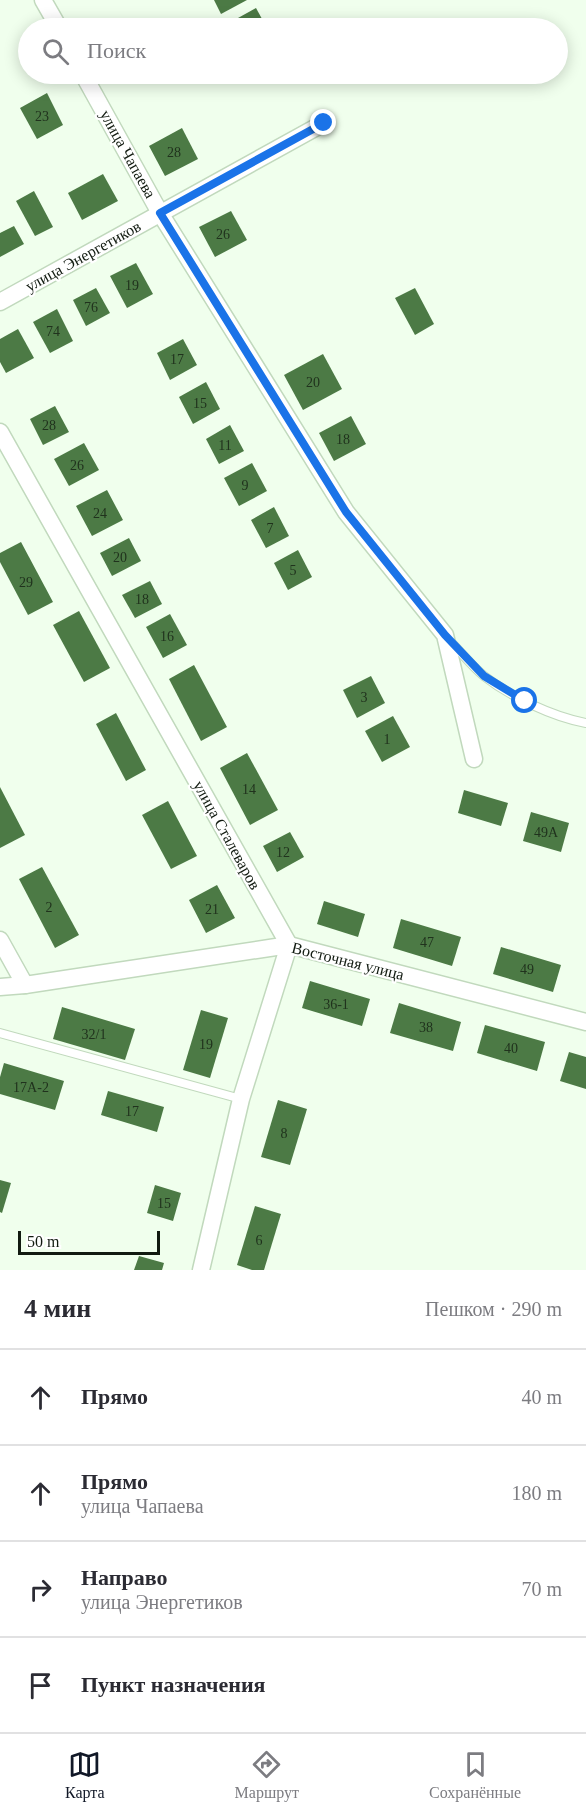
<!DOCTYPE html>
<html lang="ru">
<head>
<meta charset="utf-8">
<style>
  body { margin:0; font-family:Georgia,serif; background:#f2f2f3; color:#2b2b33 }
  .scale { position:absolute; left:18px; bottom:15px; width:142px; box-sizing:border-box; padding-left:6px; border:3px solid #111a10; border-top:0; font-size:16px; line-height:21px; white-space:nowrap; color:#111a10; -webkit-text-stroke:4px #fff; paint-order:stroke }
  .stop { position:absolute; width:18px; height:18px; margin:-14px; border:4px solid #1a73e8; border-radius:50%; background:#fff }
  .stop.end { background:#1a73e8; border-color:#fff; box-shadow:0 2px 6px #0008 }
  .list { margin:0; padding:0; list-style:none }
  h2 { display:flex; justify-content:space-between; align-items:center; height:78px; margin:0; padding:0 24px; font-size:26px }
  h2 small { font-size:20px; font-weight:400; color:#7c7c81 }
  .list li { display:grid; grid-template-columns:39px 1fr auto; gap:18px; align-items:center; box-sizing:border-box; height:96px; padding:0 24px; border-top:2px solid #e1e1e2 }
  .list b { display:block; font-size:22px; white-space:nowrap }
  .list p { margin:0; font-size:20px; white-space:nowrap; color:#7c7c81 }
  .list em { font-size:20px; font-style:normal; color:#7c7c81 }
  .icon { flex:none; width:33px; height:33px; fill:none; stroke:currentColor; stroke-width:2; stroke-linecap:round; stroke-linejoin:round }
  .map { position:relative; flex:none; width:586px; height:1270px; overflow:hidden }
  .search { position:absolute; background:#fff; box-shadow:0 3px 15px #0003; left:18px; right:18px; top:18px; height:66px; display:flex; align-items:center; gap:15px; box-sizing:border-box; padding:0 21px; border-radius:33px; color:#7c7c81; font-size:22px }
  .sheet { height:462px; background:#fff }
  nav { display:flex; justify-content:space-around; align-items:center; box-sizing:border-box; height:84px; border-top:2px solid #e1e1e2; background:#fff; font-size:16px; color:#7c7c81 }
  nav a { display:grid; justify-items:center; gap:3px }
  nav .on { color:#111827 }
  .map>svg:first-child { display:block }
  .building { fill:#4c7a45 }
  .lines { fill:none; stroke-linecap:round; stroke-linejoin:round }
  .lane-casing { stroke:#c1d9bd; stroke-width:10 }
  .street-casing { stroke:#c1d9bd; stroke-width:19 }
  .lane { stroke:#fff; stroke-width:8 }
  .street { stroke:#fff; stroke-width:16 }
  .route { stroke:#1a73e8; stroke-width:8 }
  .labels { text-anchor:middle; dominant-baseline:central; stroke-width:4.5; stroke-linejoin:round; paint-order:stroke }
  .number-label { font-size:14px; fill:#20321d }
  .street-label { font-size:16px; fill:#111a10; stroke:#fff }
</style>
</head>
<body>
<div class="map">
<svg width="586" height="1270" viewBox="0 0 586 1270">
  <rect width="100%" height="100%" fill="#f0ffed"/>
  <g class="building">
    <path d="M214,0H247L221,14Z"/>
    <path d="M256,8L267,28H232L229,23Z"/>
    <path d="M47,93L63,125L37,139L20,108Z"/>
    <path d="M182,128L198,159L165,176L149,146Z"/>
    <path d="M103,174L118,201L82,220L68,193Z"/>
    <path d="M34,191L53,227L35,236L16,201Z"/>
    <path d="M231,211L247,240L215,257L199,227Z"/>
    <path d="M14,226L24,244L0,257V233Z"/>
    <path d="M136,263L153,294L127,308L110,276Z"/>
    <path d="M96,288L110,313L86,326L73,300Z"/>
    <path d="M415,288L434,324L415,335L395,298Z"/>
    <path d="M57,309L73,341L50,353L33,322Z"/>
    <path d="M18,329L34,358L6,373L0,362V339Z"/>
    <path d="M183,339L197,365L170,380L157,353Z"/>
    <path d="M323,354L342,389L303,410L284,375Z"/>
    <path d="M206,382L220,409L193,424L179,397Z"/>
    <path d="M55,406L69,432L43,445L30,419Z"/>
    <path d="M351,416L366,444L334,461L319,433Z"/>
    <path d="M230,425L244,451L219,464L206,439Z"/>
    <path d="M84,443L99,470L69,486L54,459Z"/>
    <path d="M252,463L267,491L239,506L224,478Z"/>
    <path d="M107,490L123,520L92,536L76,506Z"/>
    <path d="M274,507L289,536L266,548L251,520Z"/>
    <path d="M129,538L141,561L112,576L100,553Z"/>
    <path d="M21,542L53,602L28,615L0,562V553Z"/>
    <path d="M298,550L312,577L288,590L274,563Z"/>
    <path d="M150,581L162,604L135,618L122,595Z"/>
    <path d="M79,611L110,668L84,682L53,625Z"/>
    <path d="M170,614L187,645L163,658L146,627Z"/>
    <path d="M194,665L227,727L201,741L169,679Z"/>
    <path d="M371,676L385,703L357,718L343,690Z"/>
    <path d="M116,713L146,770L126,781L96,724Z"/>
    <path d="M393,716L410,747L382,762L365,731Z"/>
    <path d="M247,753L278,810L250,825L220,768Z"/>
    <path d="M0,787L25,835L0,848Z"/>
    <path d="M464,790L508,803L501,826L458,813Z"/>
    <path d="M168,801L197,856L171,869L142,815Z"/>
    <path d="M531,812L569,823L561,852L523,841Z"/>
    <path d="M290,832L304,857L277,872L263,846Z"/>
    <path d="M42,867L79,935L55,948L19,879Z"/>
    <path d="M217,885L235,918L206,933L189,900Z"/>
    <path d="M324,901L365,914L358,937L317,924Z"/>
    <path d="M401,919L461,937L452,966L393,948Z"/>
    <path d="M501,947L561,965L553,992L493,974Z"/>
    <path d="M310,981L370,999L362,1026L302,1008Z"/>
    <path d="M399,1003L461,1022L453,1051L390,1033Z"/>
    <path d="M62,1007L135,1029L125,1060L53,1039Z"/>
    <path d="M201,1010L228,1018L210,1078L183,1070Z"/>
    <path d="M485,1025L545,1042L537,1071L477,1053Z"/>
    <path d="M569,1052L586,1057V1089L560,1081Z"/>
    <path d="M4,1063L64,1081L55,1110L0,1094V1077Z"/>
    <path d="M108,1091L164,1107L157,1132L101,1115Z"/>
    <path d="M278,1100L307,1109L290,1165L261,1157Z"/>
    <path d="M0,1180L11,1183L2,1213L0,1212Z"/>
    <path d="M155,1185L181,1193L173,1221L147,1213Z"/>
    <path d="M255,1206L281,1214L264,1270H252L237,1265Z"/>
    <path d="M139,1256L164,1263L162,1270H134Z"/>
  </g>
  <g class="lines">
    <g class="lane-casing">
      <g id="lane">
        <path d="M448,639C460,651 471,665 484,676C511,697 553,717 586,723"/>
        <path d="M0,1033L241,1099"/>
      </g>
    </g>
    <g class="street-casing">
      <g id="street">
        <path d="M43,0L59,28"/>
        <path d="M83,74L160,213L346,512L445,635L474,759"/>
        <path d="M0,302L324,123"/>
        <path d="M0,432L289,945L241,1099L201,1270"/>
        <path d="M0,940L25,985"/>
        <path d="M0,987L25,985L289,945L586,1022"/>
      </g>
    </g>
    <use href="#lane" class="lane"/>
    <use href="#street" class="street"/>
  </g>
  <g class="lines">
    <path class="route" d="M324,123L160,213L346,512L445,635L484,676L525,701"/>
  </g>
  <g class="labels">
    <g class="number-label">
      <text x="42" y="116">23</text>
      <text x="174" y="152">28</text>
      <text x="223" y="234">26</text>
      <text x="132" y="285">19</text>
      <text x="91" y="307">76</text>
      <text x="53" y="331">74</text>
      <text x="177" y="359">17</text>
      <text x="313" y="382">20</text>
      <text x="200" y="403">15</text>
      <text x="49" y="425">28</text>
      <text x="343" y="439">18</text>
      <text x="225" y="445">11</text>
      <text x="77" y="465">26</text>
      <text x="245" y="485">9</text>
      <text x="100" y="513">24</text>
      <text x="270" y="528">7</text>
      <text x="120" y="557">20</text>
      <text x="293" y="570">5</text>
      <text x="26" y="582">29</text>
      <text x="142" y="599">18</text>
      <text x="167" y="636">16</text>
      <text x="364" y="697">3</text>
      <text x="387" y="739">1</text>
      <text x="249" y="789">14</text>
      <text x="546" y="832">49А</text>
      <text x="283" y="852">12</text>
      <text x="49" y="907">2</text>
      <text x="212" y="909">21</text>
      <text x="427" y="942">47</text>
      <text x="527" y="969">49</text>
      <text x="336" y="1004">36-1</text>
      <text x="426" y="1027">38</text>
      <text x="94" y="1034">32/1</text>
      <text x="206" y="1044">19</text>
      <text x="511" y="1048">40</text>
      <text x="31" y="1087">17А-2</text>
      <text x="132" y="1111">17</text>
      <text x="284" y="1133">8</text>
      <text x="164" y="1203">15</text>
      <text x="259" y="1240">6</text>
    </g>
    <g class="street-label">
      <text transform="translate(128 154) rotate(61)">улица Чапаева</text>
      <text transform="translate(83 256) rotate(-29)">улица Энергетиков</text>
      <text transform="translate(227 835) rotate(61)">улица Сталеваров</text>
      <text transform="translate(348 961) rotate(14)">Восточная улица</text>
    </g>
  </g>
</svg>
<div class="scale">50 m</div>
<div class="stop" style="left:525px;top:701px"></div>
<div class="stop end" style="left:324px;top:123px"></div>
<div class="search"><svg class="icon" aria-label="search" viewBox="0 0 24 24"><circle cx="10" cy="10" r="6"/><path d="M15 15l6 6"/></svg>Поиск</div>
</div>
<section class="sheet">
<h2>4 мин<small>Пешком · 290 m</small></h2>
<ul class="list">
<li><svg class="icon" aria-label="ahead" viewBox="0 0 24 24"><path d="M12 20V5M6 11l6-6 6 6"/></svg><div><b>Прямо</b></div><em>40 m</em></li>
<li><svg class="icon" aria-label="ahead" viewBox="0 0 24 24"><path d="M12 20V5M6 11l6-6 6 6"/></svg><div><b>Прямо</b><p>улица Чапаева</p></div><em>180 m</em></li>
<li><svg class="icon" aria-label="right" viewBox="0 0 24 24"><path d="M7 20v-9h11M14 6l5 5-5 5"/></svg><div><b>Направо</b><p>улица Энергетиков</p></div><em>70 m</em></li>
<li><svg class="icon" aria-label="arrive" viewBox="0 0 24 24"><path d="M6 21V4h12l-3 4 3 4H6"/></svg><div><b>Пункт назначения</b></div></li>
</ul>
</section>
<nav>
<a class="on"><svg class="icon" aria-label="map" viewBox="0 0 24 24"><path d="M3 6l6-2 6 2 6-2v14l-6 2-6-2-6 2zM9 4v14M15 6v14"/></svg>Карта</a>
<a><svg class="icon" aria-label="directions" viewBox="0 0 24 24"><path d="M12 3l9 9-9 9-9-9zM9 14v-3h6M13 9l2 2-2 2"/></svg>Маршрут</a>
<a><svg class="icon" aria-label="saved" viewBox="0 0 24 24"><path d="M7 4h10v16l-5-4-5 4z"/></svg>Сохранённые</a>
</nav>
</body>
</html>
